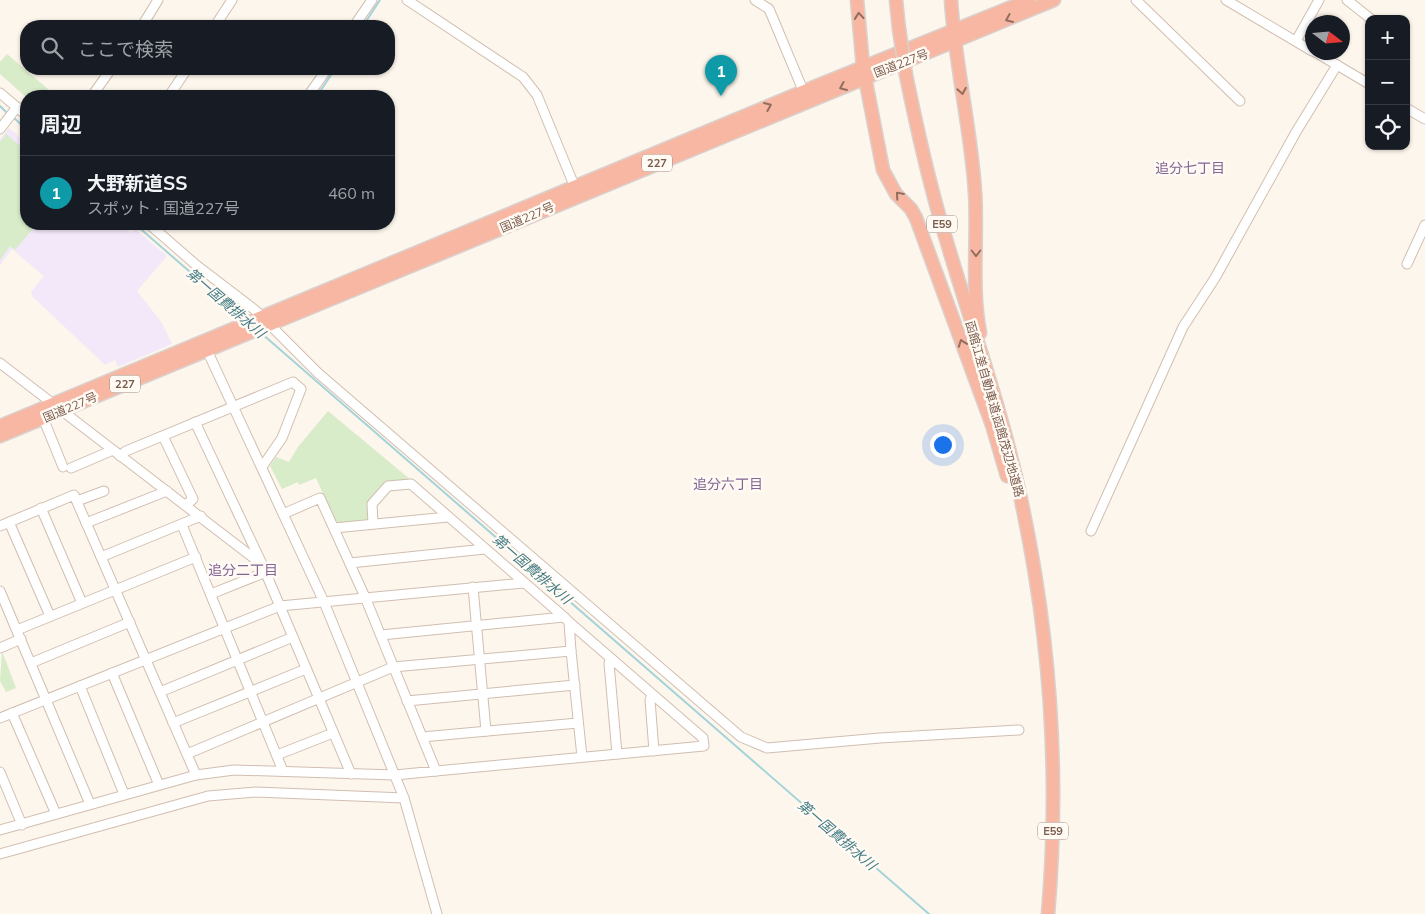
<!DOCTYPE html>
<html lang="ja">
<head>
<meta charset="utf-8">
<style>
  body { margin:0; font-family:Mulish,"Noto Sans JP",sans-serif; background:#20242c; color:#f1f3f6 }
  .controls { position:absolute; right:15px; top:15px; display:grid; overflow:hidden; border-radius:10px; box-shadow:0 1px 4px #0004 }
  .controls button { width:45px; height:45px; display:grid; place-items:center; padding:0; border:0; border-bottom:1px solid #363941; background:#171b24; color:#f1f3f6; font:25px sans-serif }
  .compass { position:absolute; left:1305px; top:15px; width:45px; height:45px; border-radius:50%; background:#171b24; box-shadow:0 1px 4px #0004; rotate:106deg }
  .you { position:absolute; left:942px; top:444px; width:18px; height:18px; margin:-12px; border:4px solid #fff; border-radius:50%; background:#1a73e8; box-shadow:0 0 0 8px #1a73e833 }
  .badge { display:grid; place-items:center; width:32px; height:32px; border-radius:50%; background:#b45309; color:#fff; font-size:16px; font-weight:700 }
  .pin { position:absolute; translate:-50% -41px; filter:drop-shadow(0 1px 2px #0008) }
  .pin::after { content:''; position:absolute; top:26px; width:18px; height:15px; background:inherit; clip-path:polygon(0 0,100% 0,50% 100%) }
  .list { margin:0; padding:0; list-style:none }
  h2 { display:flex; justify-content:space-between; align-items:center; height:65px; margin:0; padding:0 20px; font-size:21px }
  h2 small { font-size:16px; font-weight:400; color:#9ea1a6 }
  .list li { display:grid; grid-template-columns:32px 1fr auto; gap:15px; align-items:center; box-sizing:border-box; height:75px; padding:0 20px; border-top:1px solid #363941 }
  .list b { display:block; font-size:19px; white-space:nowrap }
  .list p { margin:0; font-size:16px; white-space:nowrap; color:#9ea1a6 }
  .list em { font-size:16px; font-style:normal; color:#9ea1a6 }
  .icon { flex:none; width:28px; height:28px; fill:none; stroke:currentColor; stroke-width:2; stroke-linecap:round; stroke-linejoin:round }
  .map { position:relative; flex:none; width:1425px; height:914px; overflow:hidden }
  .search { position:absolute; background:#171b24; box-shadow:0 1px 4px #0004; left:20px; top:20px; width:375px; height:55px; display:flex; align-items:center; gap:12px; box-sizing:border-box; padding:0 18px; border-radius:20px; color:#9ea1a6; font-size:19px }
  .panel { position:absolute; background:#171b24; box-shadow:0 1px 4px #0004; left:20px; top:90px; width:375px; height:140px; border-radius:20px }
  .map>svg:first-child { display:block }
  .education { fill:#f3e8fa }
  .green { fill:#d8ecc9 }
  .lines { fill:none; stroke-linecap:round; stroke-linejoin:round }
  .stream { stroke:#a5d3da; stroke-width:2 }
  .minor-casing { stroke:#d1beb0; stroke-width:11 }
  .highway-casing { stroke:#dad1cd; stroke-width:15 }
  .minor { stroke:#fff; stroke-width:9 }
  .highway { stroke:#f7b7a3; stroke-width:12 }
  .highway-bridge-casing { stroke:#dad1cd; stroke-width:15; stroke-linecap:butt }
  .highway-bridge { stroke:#f7b7a3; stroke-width:12 }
  .oneway { stroke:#936e5e }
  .labels { text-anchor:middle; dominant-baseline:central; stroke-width:5; stroke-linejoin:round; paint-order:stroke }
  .shield { fill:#fffaf3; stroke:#a28b7f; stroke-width:1 }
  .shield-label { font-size:11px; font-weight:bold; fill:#7a5c4d }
  .street-label { font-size:12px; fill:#7a5c4d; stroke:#fffaf3 }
  .neighbourhood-label { font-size:14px; fill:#846695; stroke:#fffaf3 }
  .water-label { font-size:14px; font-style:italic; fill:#437c86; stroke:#fffaf3 }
</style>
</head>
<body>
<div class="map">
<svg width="1425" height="914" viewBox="0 0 1425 914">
  <rect width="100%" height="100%" fill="#fdf6ec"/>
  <path class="education" d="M9,128L26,143V224H121L131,233L135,229L167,256L137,291L162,323L172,344L118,367L115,360L105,365L32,296L31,292L44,276L12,249L0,265V139Z"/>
  <g class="green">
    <path d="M7,54L56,96L26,97L0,74V62Z"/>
    <path d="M6,134L26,151V224H37L15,250L10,246L0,260V142Z"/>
    <path d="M328,411L411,480L387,482L367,521L342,524L335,520L316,478L299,485L298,482L282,489L270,466L276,457L289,462L298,447Z"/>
    <path d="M2,651L16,688L6,692L0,681Z"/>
  </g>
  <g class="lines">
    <g class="stream">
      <path d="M363,26L380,0"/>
      <path d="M317,96L335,69"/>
      <path d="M0,106L7,113"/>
      <path d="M13,117L26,129"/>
      <path d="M135,224L244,319"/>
      <path d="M261,333L929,914"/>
    </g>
    <g class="minor-casing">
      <g id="minor">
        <path d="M407,0L523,77L537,95L576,190"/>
        <path d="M755,0L769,9L772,16L805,95"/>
        <path d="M1136,0L1240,101"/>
        <path d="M1226,0L1312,51"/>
        <path d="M1347,0L1371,19"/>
        <path d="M142,26L158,0"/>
        <path d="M215,26L232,0"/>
        <path d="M354,26L372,0"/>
        <path d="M1296,41L1319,0"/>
        <path d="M1315,52L1369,84"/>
        <path d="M0,93L26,115"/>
        <path d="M92,96L111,69"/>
        <path d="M169,96L187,69"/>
        <path d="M308,96L327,69"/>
        <path d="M1406,108L1425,119"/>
        <path d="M0,129L17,107"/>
        <path d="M149,224L195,264L255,310L318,373L741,737L767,748L880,738L1019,730"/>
        <path d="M1407,264L1425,225"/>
        <path d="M205,346L324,602L404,798L437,914"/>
        <path d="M0,363L260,563"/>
        <path d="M43,418L63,467"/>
        <path d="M195,422L262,564L351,774"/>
        <path d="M163,436L193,499L186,505"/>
        <path d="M120,456L126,451L293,382L301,389L282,438L262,467"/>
        <path d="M71,468L113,450"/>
        <path d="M77,501L104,491"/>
        <path d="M41,508L82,603"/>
        <path d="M9,522L50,616"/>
        <path d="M86,523L167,491"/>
        <path d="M182,525L283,771"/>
        <path d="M0,526L74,495L196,775L234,770L395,775L436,771L365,597L320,498L283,514"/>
        <path d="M334,528L448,517"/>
        <path d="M1091,531L1183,327L1215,278L1296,132L1337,65"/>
        <path d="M101,557L201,516"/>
        <path d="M350,563L485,549"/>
        <path d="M473,587L486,731"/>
        <path d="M0,591L90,804"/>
        <path d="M211,594L266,572"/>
        <path d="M17,630L196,557"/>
        <path d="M381,635L564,617"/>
        <path d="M0,648L21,639"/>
        <path d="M571,651L582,757"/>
        <path d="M611,659L609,663L617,754"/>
        <path d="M31,663L130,622"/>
        <path d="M112,673L159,785"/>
        <path d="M80,686L124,794"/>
        <path d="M160,692L293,637"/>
        <path d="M652,695L650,700L654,751"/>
        <path d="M407,701L575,685"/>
        <path d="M12,713L56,814"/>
        <path d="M0,718L280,606L524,583"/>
        <path d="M173,723L306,669"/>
        <path d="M422,737L578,723"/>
        <path d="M187,754L393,667L571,651L569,622L564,617L411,484L388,486L372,504L373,524"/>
        <path d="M277,755L333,733"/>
        <path d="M436,771L704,746L703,738L569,622"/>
        <path d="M0,772L22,825"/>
        <path d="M0,830L196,775"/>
        <path d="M0,854L208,796L256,792L404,798"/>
      </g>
    </g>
    <g class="highway-casing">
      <g id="highway">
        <path d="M857,0L863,67L883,170L896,194L911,209L916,218L992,425L1007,476"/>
        <path d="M896,0L899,29"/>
        <path d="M951,0C955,65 971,128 975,192C978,239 971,287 980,333"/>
        <path d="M906,75C916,124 927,174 941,222C967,313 1000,402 1020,495C1050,632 1060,774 1048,914"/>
        <path d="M0,426L819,85L1029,0"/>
        <path d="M0,436L1054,0"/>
      </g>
    </g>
    <use href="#minor" class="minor"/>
    <use href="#highway" class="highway"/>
    <g class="highway-bridge-casing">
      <path id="highway-bridge" d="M899,29L906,75"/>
    </g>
    <use href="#highway-bridge" class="highway-bridge"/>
  </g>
  <defs><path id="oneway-chevron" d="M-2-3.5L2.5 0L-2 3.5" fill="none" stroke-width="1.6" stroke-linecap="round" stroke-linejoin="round" transform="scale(1.25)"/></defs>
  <g class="oneway">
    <use href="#oneway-chevron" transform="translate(859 16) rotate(-95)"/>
    <use href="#oneway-chevron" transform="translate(1009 19) rotate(157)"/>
    <use href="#oneway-chevron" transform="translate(843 87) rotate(157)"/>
    <use href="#oneway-chevron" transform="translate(962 91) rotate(80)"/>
    <use href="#oneway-chevron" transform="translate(768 106) rotate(-23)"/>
    <use href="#oneway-chevron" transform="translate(899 195) rotate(-131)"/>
    <use href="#oneway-chevron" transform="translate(976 253) rotate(90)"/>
    <use href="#oneway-chevron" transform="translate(962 343) rotate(-110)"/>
  </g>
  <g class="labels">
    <g class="shield">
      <rect x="642" y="154.5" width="30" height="17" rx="4"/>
      <rect x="927" y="215.5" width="30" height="17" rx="4"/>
      <rect x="110" y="375.5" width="30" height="17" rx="4"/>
      <rect x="1038" y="822.5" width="30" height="17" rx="4"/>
    </g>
    <g class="shield-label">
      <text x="657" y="163">227</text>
      <text x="942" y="224">E59</text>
      <text x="125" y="384">227</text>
      <text x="1053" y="831">E59</text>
    </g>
    <g class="street-label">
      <text transform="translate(901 63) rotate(-21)">国道227号</text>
      <text transform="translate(527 217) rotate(-23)">国道227号</text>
      <text transform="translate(70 407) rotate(-23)">国道227号</text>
      <text transform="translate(995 409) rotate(74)">函館江差自動車道;函館茂辺地道路</text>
    </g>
    <g class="neighbourhood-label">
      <text x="1190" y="168">追分七丁目</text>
      <text x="728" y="484">追分六丁目</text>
      <text x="243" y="570">追分二丁目</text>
    </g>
    <g class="water-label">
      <text transform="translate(226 303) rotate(41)">第一国費排水川</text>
      <text transform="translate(532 569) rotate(41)">第一国費排水川</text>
      <text transform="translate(837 835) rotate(41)">第一国費排水川</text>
    </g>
  </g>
</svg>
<div class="controls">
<button>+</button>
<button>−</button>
<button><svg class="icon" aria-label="locate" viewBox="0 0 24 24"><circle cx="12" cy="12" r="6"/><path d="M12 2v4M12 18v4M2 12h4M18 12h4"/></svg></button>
</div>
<svg class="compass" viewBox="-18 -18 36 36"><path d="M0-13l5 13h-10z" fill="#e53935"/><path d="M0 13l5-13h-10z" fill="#9ea1a6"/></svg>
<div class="you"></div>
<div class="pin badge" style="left:721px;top:96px;background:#0f9aa8">1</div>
<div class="search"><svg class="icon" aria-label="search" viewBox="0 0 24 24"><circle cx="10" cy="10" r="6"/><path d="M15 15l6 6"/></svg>ここで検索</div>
<section class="panel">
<h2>周辺<small></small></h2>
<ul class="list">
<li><span class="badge" style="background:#0f9aa8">1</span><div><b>大野新道SS</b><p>スポット · 国道227号</p></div><em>460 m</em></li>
</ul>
</section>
</div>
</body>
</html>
